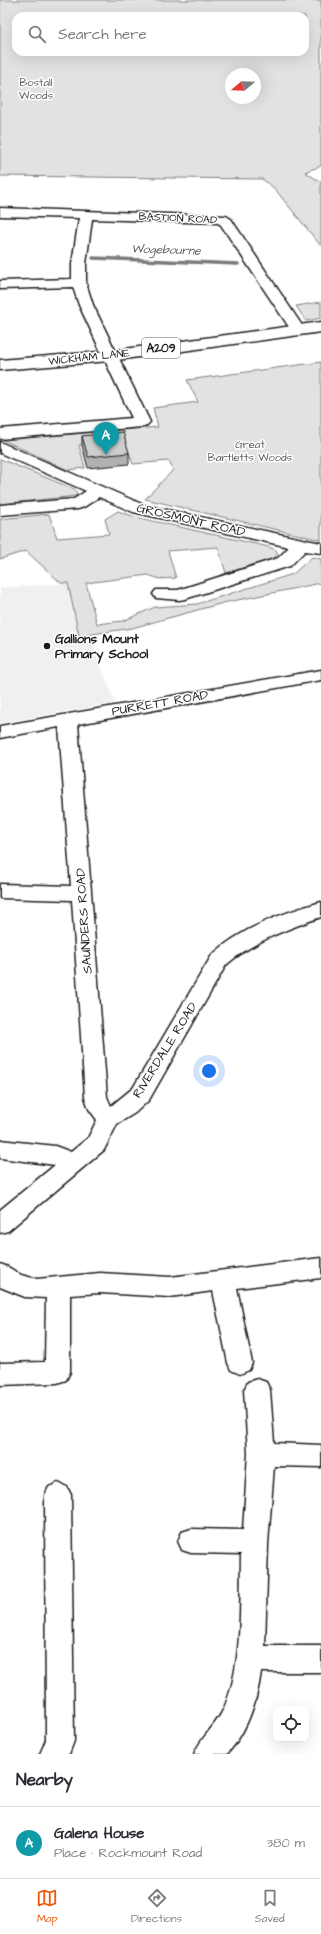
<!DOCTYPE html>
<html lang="en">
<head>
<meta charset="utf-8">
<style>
  body { margin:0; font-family:"Architects Daughter",sans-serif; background:#f2f2f3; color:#2b2b33 }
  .controls { position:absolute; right:12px; bottom:12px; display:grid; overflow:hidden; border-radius:8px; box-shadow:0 4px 16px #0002 }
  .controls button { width:36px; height:36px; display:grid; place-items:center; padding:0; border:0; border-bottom:1px solid #e1e1e2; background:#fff; color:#2b2b33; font:20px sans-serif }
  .compass { position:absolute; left:225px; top:68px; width:36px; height:36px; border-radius:50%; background:#fff; box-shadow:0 4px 16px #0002; rotate:251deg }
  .you { position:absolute; left:209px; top:1071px; width:14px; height:14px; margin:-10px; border:3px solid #fff; border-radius:50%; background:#1a73e8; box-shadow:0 0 0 6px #1a73e833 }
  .badge { display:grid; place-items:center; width:26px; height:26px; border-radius:50%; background:#ea580c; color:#fff; font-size:13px; font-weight:700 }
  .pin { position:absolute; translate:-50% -33px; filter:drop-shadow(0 1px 2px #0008) }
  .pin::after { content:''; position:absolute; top:21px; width:14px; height:12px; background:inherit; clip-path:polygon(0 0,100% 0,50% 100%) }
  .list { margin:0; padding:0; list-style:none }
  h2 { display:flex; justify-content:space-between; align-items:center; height:52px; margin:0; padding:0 16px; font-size:17px }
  h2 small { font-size:13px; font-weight:400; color:#7c7c81 }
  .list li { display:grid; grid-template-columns:26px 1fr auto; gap:12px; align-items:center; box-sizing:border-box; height:72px; padding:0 16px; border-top:1px solid #e1e1e2 }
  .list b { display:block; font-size:15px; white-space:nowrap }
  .list p { margin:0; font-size:13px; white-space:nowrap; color:#7c7c81 }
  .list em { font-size:13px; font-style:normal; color:#7c7c81 }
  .icon { flex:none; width:22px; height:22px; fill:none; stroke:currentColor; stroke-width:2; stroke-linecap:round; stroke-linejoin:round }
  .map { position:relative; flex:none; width:321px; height:1754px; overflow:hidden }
  .search { position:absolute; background:#fff; box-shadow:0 4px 16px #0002; left:12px; right:12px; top:12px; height:44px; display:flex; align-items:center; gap:10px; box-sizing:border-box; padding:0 14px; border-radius:12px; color:#7c7c81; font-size:15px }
  .sheet { height:124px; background:#fff }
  nav { display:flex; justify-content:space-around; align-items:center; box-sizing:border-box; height:56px; border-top:1px solid #e1e1e2; background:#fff; font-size:11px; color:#7c7c81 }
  nav a { display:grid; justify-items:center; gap:2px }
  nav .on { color:#ea580c }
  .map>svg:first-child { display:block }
  .built { fill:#f0f0f0 }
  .green { fill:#e2e2e2; stroke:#7f7f7f; fill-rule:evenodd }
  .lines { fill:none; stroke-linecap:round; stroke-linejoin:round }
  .stream { stroke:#7a7a7a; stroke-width:3.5 }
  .street-casing { stroke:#1c1c1c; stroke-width:3 }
  .primary-casing { stroke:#1c1c1c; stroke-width:3 }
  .street { fill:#fff; fill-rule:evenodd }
  .primary { fill:#fff; fill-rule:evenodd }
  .wall { fill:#b1b1b1; stroke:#1c1c1c }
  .building { fill:#cecece; stroke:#1c1c1c }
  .poi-dot { fill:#1c1c1c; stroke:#fff; stroke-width:1.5 }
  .labels { text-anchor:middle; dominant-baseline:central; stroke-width:3; stroke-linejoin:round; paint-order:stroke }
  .far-park-label { font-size:11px; fill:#575757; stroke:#fff }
  .far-street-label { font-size:11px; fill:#1c1c1c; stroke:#fff }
  .far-water-label { font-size:12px; font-style:italic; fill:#5a5a5a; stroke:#fff }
  .shield { fill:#fff; stroke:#606060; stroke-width:1 }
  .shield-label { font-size:12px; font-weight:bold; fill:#1c1c1c }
  .street-label { font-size:13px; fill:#1c1c1c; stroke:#fff }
  .poi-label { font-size:13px; font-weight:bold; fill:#1c1c1c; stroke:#fff; text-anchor:start }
</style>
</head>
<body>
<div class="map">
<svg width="321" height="1754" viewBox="0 0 321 1754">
  <rect width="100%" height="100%" fill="#fff"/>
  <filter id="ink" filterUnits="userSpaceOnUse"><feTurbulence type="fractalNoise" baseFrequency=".025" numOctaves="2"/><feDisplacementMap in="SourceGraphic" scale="8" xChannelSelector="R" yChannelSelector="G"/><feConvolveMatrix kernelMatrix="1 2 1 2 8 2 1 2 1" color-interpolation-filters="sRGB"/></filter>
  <g filter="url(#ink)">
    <path class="built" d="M70,583L115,703L0,723V588Z"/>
    <g class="green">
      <path d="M0,0H321V166L305,172L321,182V246L274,188L262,179L0,176ZM16,16H305V52H16ZM231,74H255V98H231Z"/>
      <path d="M321,302V318L306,321L296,306Z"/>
      <path d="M321,362V540L145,499L173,470L169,461L133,464L125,441L79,445L85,468L68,470L3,440L158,427L153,408L198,402L187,380Z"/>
      <path d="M0,459L74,489L77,493L76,496L0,504Z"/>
      <path d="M118,511L135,517L269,547L276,550L278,554L274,558L226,573L218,547L168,551L176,578L160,579L148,575L86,583L97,624L123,621L155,607L197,604L293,574L312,557L321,559V583L223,603L132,628L79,636L68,583H61L26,551L0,559V519L49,514L57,538L109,534L105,519Z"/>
    </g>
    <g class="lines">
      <path class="stream" d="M93,258L238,264"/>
      <g class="street-casing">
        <g id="street">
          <path d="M0,208L226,216L231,219L305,330L303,333H293L221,225L218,223L92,219L86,264V283L93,305L150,422L147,425L142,427L0,439V429L132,418L79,305L73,287L0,289V281L72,279V264L79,218L0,216Z"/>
          <path d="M0,442L144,505L321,543V553L305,551L290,566L185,599L179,600L156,598L153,594L156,590H178L278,558L289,547L133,512L99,497L84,507L78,509L0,515V505L74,499L86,491L0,453Z"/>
          <path d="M321,670V680L78,724L107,1097L111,1106L133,1088L212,955C242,928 282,913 321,902V917C287,929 254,941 226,965L149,1100L135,1113L117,1124L104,1150L8,1231L0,1233V1210L55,1165L0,1158V1140L55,1146L71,1152L88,1138L97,1120L89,1109L85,1097L72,900L0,898V884L71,886L59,727L0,738V726Z"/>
          <path d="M321,1258V1278L237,1288L252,1363L249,1370L240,1374L231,1370L228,1363L213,1291L170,1297L100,1293L70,1295V1372L66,1380L57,1383L0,1385V1363L45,1362L46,1298L25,1297L0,1287V1264L8,1267L21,1275L37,1279L100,1273L170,1277Z"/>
          <path d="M257,1379L266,1382L270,1390L274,1443L321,1445V1467L274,1466L268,1544L265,1646H321V1672H261C257,1701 247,1732 227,1754H194C201,1737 216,1726 224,1708C243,1666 240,1600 241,1554L191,1553L182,1550L178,1541L182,1532L191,1529L243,1530L248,1453L244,1390L248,1382Z"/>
          <path d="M58,1483L67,1487L71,1495L74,1741L69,1754H40L46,1740L45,1495L49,1487Z"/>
        </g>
      </g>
      <g class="primary-casing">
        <path id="primary" d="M321,322V332L110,361L0,370V360L110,351Z"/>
      </g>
      <use href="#street" class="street"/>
      <use href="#primary" class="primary"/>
    </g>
    <path class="wall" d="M82,436L129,453V464L88,468L82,446Z"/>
    <path class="building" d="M123,432L129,453L88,457L82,436Z"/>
  </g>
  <circle class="poi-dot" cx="47" cy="646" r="4"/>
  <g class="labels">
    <g class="far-park-label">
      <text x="36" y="82">Bostall<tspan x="36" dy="13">Woods</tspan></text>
      <text x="250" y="444">Great<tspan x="250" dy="13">Bartletts Woods</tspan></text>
    </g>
    <g class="far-street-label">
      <text transform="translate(178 218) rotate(3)">BASTION ROAD</text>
      <text transform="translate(89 357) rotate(-6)">WICKHAM LANE</text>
    </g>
    <g class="far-water-label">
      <text transform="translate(166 250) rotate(2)">Wogebourne</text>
    </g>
    <rect class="shield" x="142" y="338" width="38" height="20" rx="3"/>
    <g class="shield-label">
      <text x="161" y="348">A209</text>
    </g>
    <g class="street-label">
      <text transform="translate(191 520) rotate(13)">GROSMONT ROAD</text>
      <text transform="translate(160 703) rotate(-10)">PURRETT ROAD</text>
      <text transform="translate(84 921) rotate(-94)">SAUNDERS ROAD</text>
      <text transform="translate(165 1050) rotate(-58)">RIVERDALE ROAD</text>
    </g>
    <g class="poi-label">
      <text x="55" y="639">Gallions Mount<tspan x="55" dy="15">Primary School</tspan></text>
    </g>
  </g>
</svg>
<div class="controls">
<button><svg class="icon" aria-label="locate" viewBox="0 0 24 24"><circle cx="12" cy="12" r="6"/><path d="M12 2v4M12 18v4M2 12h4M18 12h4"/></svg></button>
</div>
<svg class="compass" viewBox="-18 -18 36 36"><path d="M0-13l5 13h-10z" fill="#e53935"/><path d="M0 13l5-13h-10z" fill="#7c7c81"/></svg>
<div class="you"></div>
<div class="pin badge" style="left:106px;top:455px;background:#0f9aa8">A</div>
<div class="search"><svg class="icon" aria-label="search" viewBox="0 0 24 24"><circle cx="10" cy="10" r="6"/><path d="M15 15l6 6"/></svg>Search here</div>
</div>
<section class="sheet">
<h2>Nearby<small></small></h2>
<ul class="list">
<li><span class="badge" style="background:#0f9aa8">A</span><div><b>Galena House</b><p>Place · Rockmount Road</p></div><em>380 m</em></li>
</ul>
</section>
<nav>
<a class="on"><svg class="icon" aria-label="map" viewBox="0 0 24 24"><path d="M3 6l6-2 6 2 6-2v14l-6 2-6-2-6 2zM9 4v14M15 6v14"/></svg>Map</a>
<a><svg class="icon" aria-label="directions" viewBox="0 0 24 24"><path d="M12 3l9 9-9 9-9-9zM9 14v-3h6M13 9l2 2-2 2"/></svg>Directions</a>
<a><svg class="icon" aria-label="saved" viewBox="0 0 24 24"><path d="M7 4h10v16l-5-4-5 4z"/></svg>Saved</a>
</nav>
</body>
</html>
